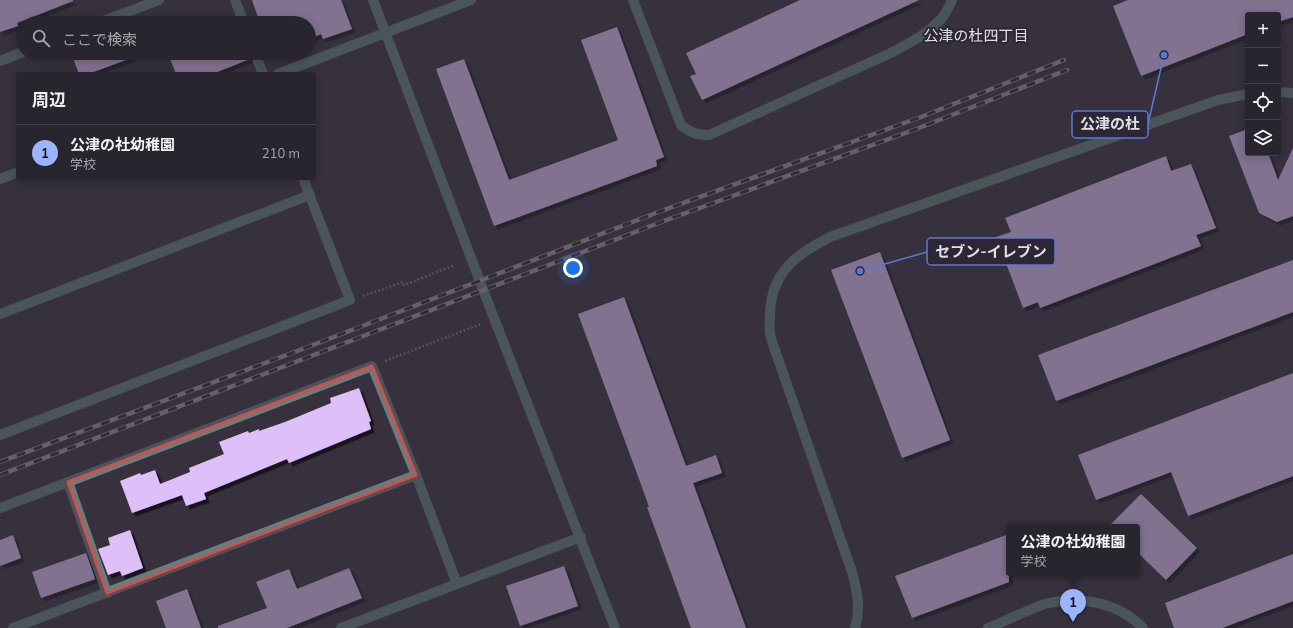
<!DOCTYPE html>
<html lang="ja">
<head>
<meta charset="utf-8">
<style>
  body { margin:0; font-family:Mulish,"Noto Sans JP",sans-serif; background:#302d36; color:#f1f3f6 }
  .controls { position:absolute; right:12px; top:12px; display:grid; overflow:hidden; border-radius:4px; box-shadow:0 2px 10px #0003 }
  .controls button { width:36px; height:36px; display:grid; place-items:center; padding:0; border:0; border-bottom:1px solid #44424a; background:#28252e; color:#f1f3f6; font:20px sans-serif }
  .you { position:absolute; left:573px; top:268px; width:14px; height:14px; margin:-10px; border:3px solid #fff; border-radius:50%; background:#1a73e8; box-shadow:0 0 0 6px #1a73e833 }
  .badge { display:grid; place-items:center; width:26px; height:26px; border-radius:50%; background:#9bb5fd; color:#111; font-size:13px; font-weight:700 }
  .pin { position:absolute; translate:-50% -33px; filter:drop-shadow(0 1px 2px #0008) }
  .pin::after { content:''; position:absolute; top:21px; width:14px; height:12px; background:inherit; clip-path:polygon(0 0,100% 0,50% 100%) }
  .popup { position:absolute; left:1006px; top:524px; width:134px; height:52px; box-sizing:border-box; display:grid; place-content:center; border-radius:4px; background:#28252e; filter:drop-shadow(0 1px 3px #0005); font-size:13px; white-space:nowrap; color:#a5a5aa }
  .popup b { font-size:15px; color:#f1f3f6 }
  .popup::after { content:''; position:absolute; left:50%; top:100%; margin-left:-8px; border:8px solid transparent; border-top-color:#28252e }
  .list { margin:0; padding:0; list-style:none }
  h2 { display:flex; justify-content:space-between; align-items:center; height:52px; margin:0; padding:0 16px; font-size:17px }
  h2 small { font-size:13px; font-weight:400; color:#a5a5aa }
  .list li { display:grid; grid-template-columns:26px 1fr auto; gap:12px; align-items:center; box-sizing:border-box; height:56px; padding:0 16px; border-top:1px solid #44424a }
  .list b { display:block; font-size:15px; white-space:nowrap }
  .list p { margin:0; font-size:13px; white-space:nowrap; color:#a5a5aa }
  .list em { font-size:13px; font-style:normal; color:#a5a5aa }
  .icon { flex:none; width:22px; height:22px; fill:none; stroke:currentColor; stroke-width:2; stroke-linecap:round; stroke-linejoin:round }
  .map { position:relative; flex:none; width:1293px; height:628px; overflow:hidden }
  .search { position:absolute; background:#28252e; box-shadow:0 2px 10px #0003; left:16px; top:16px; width:300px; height:44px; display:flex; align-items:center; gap:10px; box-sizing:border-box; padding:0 14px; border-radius:22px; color:#a5a5aa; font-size:15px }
  .panel { position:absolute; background:#28252e; box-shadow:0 2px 10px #0003; left:16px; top:72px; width:300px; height:108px; border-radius:4px }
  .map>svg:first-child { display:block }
  .building { fill:#dcc0f7; filter:url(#shadow) }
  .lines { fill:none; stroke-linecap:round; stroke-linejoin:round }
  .path { stroke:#7a7680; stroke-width:2.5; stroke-dasharray:2 2; stroke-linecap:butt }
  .minor { stroke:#61817d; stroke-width:10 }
  .rail-casing { stroke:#9d99a2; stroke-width:4.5 }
  .rail { stroke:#2c2733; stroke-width:3; stroke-dasharray:9; stroke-linecap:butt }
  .marked { fill:none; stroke:#d84c4e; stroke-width:3; stroke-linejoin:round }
  .labels { text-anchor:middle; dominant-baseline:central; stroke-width:4; stroke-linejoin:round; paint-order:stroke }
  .neighbourhood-label { font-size:15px; fill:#e1dee5; stroke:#2c2733 }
  .leader { fill:none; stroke:#5879dc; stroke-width:1.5 }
  .callout-dot { fill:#5879dc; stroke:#2c2733; stroke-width:1.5 }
  .callout { fill:#2c2733; stroke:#5879dc; stroke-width:1.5 }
  .callout-label { font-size:15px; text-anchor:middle; font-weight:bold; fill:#e1dee5 }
</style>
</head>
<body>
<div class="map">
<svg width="1293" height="628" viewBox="0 0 1293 628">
  <defs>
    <filter id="shadow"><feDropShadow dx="3.5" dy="3.5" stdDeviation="0" flood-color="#0009"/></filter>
  </defs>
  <rect width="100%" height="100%" fill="#36313d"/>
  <g class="building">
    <path d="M0,0H73V1L17,23L18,26L0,32Z"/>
    <path d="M252,0H341L352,29L323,39L321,34L309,39V23H260Z"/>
    <path d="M800,0H919L702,100L690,76L696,74L686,53Z"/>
    <path d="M1128,0H1293V17L1278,22V15H1248V34L1141,76L1113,6Z"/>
    <path d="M617,27L664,157L656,160L657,166L494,226L436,69L464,59L509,180L618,140L581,40Z"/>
    <path d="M71,53H139V55L88,74H79Z"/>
    <path d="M168,53H249L250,59L212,74H176Z"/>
    <path d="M1248,129V153H1268L1278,180L1293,148V216L1277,222L1259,213L1229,136Z"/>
    <path d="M1166,156L1171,171L1191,164L1216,228L1196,235L1201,246L1040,308L1038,302L1023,308L996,237L1011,232L1005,218Z"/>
    <path d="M880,252L950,440L902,458L831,270Z"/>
    <path d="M1293,260V312L1056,401L1038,355Z"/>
    <path d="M624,297L686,466L716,455L722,473L693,483L746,628H691L647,507H649L639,479L578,314Z"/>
    <path d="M1293,373V476L1188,516L1171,472L1096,500L1078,455Z"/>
    <path d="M359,388L371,421L369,422L371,429L289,463L287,459L204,493L206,499L186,506L182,495L132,513L120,481L140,473L141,475L155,470L160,484L190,472L189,468L224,454L219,442L248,431L249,433L259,429V431L285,422L331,403L330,398Z"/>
    <path d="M1141,494L1197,548L1166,580L1137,552V527H1108Z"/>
    <path d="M130,530L143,568L122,576L120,571L108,575L98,549L110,545L108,538Z"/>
    <path d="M1009,534V582L912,618L895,576Z"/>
    <path d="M13,535L21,558L0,566V540Z"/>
    <path d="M86,553L95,579L41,598L32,572Z"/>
    <path d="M1293,554V601L1222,628H1174L1165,603Z"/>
    <path d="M564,566L578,606L520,626L506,586Z"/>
    <path d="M349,568L362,598L287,628H218V626L267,608L256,582L289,569L297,589Z"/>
    <path d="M187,589L201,628H166L156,601Z"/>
  </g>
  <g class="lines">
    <g class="path">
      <path d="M363,296L403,282L404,285L455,265"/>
      <path d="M385,361L481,324"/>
    </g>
    <g class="minor">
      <path d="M235,0L244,23"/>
      <path d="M373,0L492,313L615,628"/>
      <path d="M633,0L681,125C691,133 697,135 709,135L893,52C911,42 933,31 945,14C947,10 950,5 952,0"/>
      <path d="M98,23L159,0"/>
      <path d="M255,53L263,74"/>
      <path d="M0,61L23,52"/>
      <path d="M278,74L471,0"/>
      <path d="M1278,92L1293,93"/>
      <path d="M0,179L18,172"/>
      <path d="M0,314L310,195"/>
      <path d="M0,435L350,300L303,178"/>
      <path d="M68,482L107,593"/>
      <path d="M0,508L372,366L416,475"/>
      <path d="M13,628L416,475L457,584"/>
      <path d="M341,628L581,537"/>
      <path d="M855,628C861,609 857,590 852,572L776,353C774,347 771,340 770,333C769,323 770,312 771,302C777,267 801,252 830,237L1218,100L1248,94"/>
      <path d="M988,628C1006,621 1027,610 1045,604C1079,595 1118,602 1143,628"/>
    </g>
    <g class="rail-casing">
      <g id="rail">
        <path d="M0,462L300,350L661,211L921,117L1064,60"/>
        <path d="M0,475L664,221L919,128L1067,70"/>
      </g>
    </g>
    <use href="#rail" class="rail"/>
  </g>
  <path d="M0 0H1293V628H0ZM372,366L416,475L107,593L68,482Z" fill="#36313d" fill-opacity=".55" fill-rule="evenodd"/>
  <path class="marked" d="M372,366L416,475L107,593L68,482Z"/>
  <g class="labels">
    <g class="neighbourhood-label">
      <text x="976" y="35">公津の杜四丁目</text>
    </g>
  </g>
  <path class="leader" d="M1164 55L1148 124M860 271L927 252"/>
  <g class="callout-dot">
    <circle cx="1164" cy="55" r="4"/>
    <circle cx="860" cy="271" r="4"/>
  </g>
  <g class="callout">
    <rect x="1072" y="111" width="76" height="27" rx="4"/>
    <rect x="927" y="238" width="128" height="27" rx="4"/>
  </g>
  <g class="callout-label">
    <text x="1110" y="129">公津の杜</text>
    <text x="991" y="257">セブン-イレブン</text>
  </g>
</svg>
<div class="controls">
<button>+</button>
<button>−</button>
<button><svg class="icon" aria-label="locate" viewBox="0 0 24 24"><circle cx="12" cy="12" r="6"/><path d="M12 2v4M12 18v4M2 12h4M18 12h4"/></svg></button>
<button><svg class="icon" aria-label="layers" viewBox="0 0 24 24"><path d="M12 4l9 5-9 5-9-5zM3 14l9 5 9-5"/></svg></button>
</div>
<div class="you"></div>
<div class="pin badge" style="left:1073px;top:622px">1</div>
<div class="popup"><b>公津の社幼稚園</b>学校</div>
<div class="search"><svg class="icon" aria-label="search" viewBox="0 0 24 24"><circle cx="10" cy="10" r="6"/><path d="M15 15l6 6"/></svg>ここで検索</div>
<section class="panel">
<h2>周辺<small></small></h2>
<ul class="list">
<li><span class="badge">1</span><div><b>公津の社幼稚園</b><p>学校</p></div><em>210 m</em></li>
</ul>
</section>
</div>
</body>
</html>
